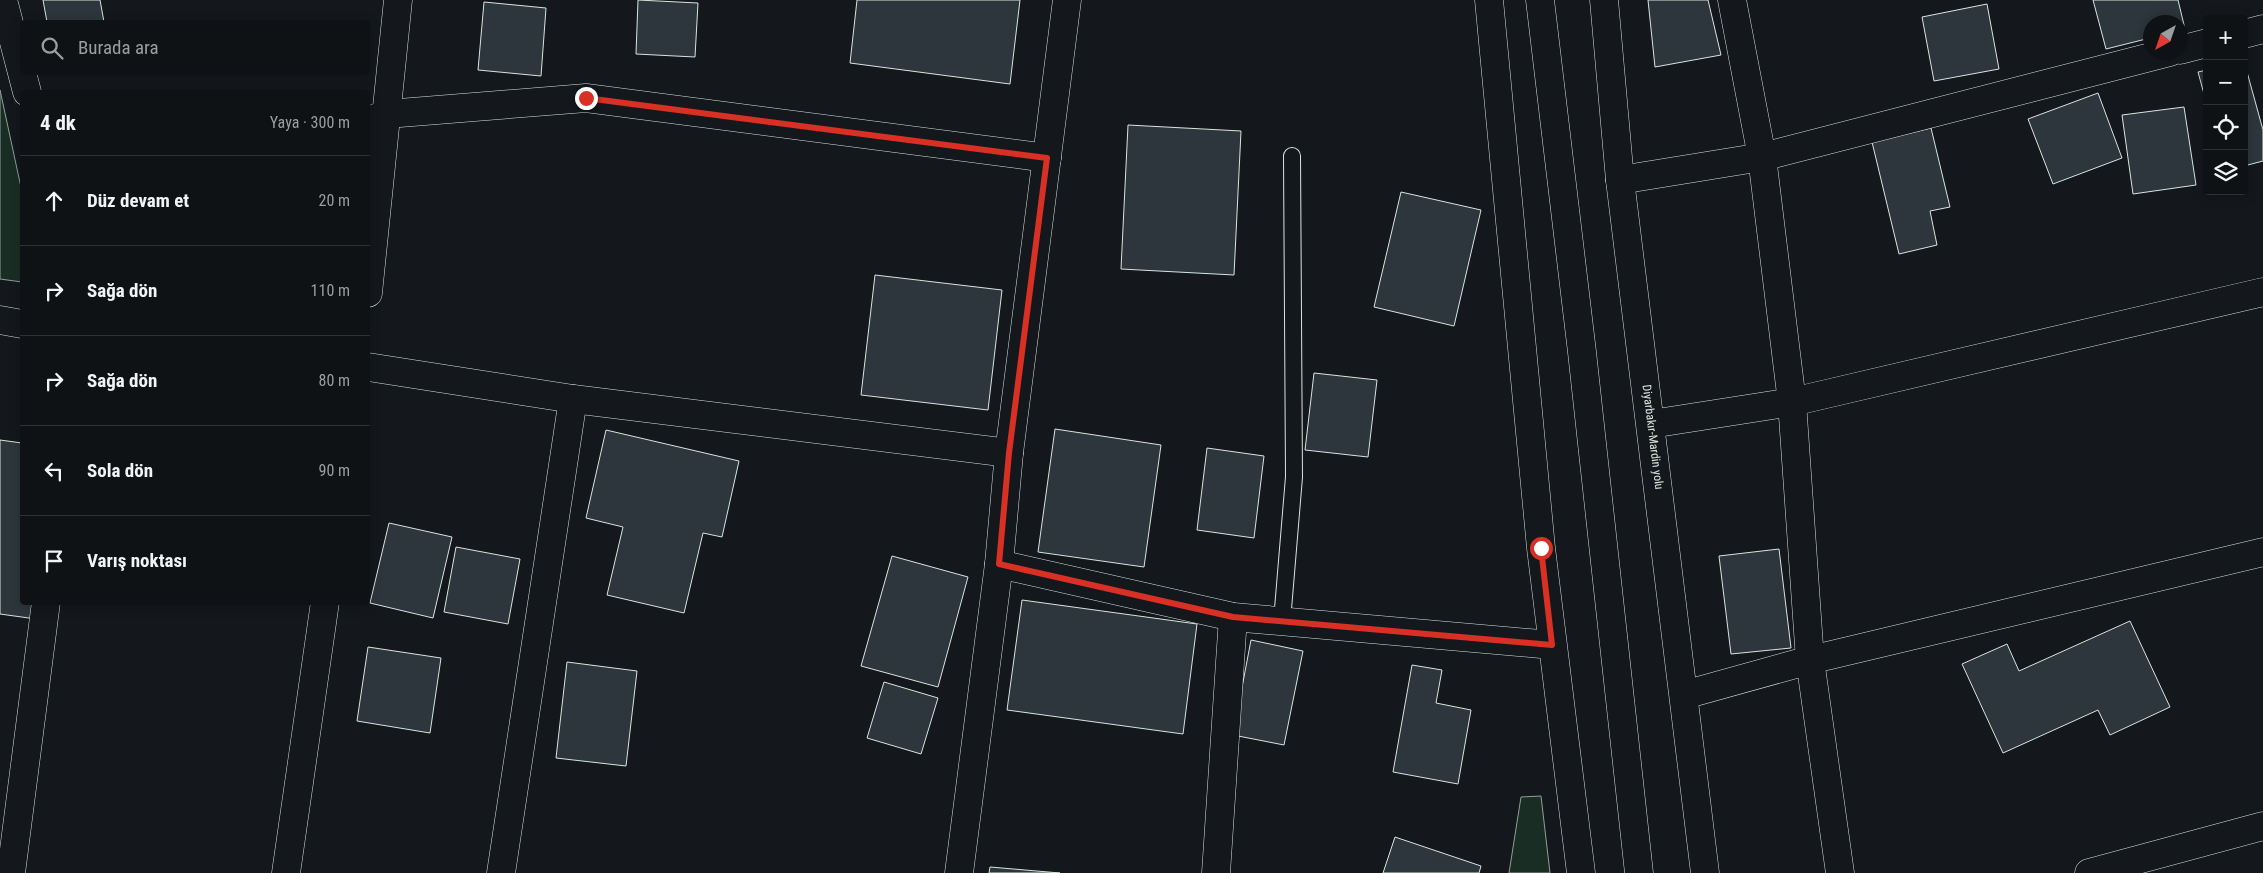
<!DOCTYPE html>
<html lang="tr">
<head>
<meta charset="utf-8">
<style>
  body { margin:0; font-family:"Roboto Condensed",sans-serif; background:#1d2022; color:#f1f3f6 }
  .controls { position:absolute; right:15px; top:15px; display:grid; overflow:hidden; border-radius:5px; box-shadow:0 2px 12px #0003 }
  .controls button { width:45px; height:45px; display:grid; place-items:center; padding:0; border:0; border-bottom:1px solid #2f3234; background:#0f1215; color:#f1f3f6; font:25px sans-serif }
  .compass { position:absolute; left:2143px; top:15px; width:45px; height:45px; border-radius:50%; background:#0f1215; box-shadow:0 2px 12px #0003; rotate:220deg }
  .stop { position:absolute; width:15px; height:15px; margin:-11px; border:4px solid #d93025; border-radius:50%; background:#fff }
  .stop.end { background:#d93025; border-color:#fff; box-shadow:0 1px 5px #0008 }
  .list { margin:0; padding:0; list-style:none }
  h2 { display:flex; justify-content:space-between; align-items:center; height:65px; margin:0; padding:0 20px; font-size:21px }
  h2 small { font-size:16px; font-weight:400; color:#9b9ea0 }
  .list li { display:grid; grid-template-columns:32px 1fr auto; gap:15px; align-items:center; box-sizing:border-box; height:90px; padding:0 20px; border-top:1px solid #2f3234 }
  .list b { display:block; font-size:19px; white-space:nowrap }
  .list em { font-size:16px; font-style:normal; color:#9b9ea0 }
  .icon { flex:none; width:28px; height:28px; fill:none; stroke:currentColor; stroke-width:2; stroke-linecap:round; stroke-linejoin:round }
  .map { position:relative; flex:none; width:2263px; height:873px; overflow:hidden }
  .search { position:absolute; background:#0f1215; box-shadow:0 2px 12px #0003; left:20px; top:20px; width:350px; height:55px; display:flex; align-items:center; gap:12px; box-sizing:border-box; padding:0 18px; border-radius:5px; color:#9b9ea0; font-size:19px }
  .panel { position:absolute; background:#0f1215; box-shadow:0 2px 12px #0003; left:20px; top:90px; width:350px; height:515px; border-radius:5px }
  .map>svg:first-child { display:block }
  .green { fill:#1a2d24; stroke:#939e99 }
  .building { fill:#2c363c; stroke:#d8e6dc }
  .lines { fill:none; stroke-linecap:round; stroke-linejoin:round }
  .lane-casing { stroke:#d8e6dc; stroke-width:18 }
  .street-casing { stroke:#d8e6dc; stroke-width:29 }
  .secondary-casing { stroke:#d8e6dc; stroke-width:29 }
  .highway-casing { stroke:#d8e6dc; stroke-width:29 }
  .lane { stroke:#14181c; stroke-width:16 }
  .street { stroke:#14181c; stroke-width:28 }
  .secondary { stroke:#14181c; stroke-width:28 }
  .highway { stroke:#14181c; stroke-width:28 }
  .route { stroke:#d93025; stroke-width:6 }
  .labels { text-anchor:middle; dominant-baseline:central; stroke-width:4; stroke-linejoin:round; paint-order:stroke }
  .street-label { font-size:12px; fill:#d8e6dc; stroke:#14181c }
</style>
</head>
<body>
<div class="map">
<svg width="2263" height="873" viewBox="0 0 2263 873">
  <rect width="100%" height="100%" fill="#14181c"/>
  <g class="green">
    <path d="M0,90L22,192V282L0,279Z"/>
    <path d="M1541,796L1550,873H1509L1521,797Z"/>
  </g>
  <g class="building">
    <path d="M43,0H100L104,22H47Z"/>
    <path d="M638,0L698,3L695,57L636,54Z"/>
    <path d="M857,0H1020L1010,84L850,63Z"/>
    <path d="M1648,0H1708L1721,55L1655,67Z"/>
    <path d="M2093,0H2178L2185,29L2180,30V22H2150V38L2106,49Z"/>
    <path d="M484,2L546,8L541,76L478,70Z"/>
    <path d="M1987,4L1999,69L1934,81L1922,17Z"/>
    <path d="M2244,61L2263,130V161L2244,166Z"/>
    <path d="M2207,70V105L2198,72Z"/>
    <path d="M2098,93L2122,158L2053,184L2028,119Z"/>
    <path d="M2184,107L2196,185L2133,194L2122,115Z"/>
    <path d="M1128,125L1241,131L1234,275L1121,269Z"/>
    <path d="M1931,128L1950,207L1930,211L1937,245L1899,254L1872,142Z"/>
    <path d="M1401,192L1481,210L1454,326L1374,307Z"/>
    <path d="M875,275L1002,290L988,410L861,395Z"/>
    <path d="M1314,373L1377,380L1368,457L1305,450Z"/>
    <path d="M1055,429L1161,445L1144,567L1038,552Z"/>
    <path d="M606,430L739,461L722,537L703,533L684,613L607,595L623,527L586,518Z"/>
    <path d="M0,440L22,443V602H39L36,619L0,614Z"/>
    <path d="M1207,448L1264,456L1254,538L1197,530Z"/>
    <path d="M389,523L452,537L433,618L370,603Z"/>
    <path d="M456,547L520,559L508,624L444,612Z"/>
    <path d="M1779,549L1791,648L1731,654L1719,556Z"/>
    <path d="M892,556L968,577L938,687L861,666Z"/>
    <path d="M1022,600L1197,624L1183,734L1007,710Z"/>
    <path d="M2130,621L2170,707L2110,735L2098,710L2003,753L1962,664L2007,644L2019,671Z"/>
    <path d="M1251,640L1303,651L1284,745L1233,735Z"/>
    <path d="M368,647L441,658L430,733L357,721Z"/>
    <path d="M567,662L637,671L626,766L556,758Z"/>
    <path d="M1412,665L1442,670L1436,703L1471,710L1458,784L1393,772Z"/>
    <path d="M884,682L938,698L921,754L867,738Z"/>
    <path d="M1395,837L1481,866L1479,873H1383Z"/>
    <path d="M990,867L1060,873H989Z"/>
  </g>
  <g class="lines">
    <g class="lane-casing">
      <path id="lane" d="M1282,621L1294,477L1292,156"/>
    </g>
    <g class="street-casing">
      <g id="street">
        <path d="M3,0L27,92"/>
        <path d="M1489,0L1541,548L1581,873"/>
        <path d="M1732,0L1762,157L1792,402L1810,660L1840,873"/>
        <path d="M2244,34L2263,29"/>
        <path d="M2180,50L2207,43"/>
        <path d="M368,121L387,114L586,98L1047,158"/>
        <path d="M1620,180L1762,157L2170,52"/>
        <path d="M368,293L398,0"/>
        <path d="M0,320L22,324"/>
        <path d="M368,367L573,399L1009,453"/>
        <path d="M1651,424L1792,402L2263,292"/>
        <path d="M999,564L1233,617L1552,645"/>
        <path d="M1684,695L1810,660L2263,552"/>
        <path d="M11,873L46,602"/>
        <path d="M286,873L325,602"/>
        <path d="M501,873L573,399"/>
        <path d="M1216,873L1233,617"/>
        <path d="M2089,873L2263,826"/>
      </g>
    </g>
    <g class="secondary-casing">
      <path id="secondary" d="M959,873L999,564L1009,453L1067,0"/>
    </g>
    <g class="highway-casing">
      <g id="highway">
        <path d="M1540,0L1582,352L1639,873"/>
        <path d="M1604,0L1620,180L1705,873"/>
      </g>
    </g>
    <use href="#lane" class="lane"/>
    <use href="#street" class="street"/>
    <use href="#secondary" class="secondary"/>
    <use href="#highway" class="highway"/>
  </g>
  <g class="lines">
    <path class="route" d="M586,98L1047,158L1009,453L999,564L1233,617L1552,645L1541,548"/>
  </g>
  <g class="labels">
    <g class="street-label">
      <text transform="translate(1653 437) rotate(83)">Diyarbakır-Mardin yolu</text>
    </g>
  </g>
</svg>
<div class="controls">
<button>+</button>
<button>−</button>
<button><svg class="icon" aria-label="locate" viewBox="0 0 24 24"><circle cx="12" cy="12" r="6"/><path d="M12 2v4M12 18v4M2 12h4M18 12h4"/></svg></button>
<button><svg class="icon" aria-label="layers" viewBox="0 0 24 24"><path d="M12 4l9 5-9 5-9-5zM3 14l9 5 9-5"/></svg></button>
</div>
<svg class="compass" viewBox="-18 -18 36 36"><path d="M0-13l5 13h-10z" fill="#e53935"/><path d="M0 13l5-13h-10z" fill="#9b9ea0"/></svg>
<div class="stop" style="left:1541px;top:548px"></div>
<div class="stop end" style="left:586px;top:98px"></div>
<div class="search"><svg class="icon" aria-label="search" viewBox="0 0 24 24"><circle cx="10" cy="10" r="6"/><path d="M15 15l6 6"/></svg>Burada ara</div>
<section class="panel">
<h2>4 dk<small>Yaya · 300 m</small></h2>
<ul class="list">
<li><svg class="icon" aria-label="ahead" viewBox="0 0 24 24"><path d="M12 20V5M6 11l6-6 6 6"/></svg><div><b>Düz devam et</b></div><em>20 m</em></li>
<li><svg class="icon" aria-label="right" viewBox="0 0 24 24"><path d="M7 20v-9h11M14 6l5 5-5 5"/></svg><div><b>Sağa dön</b></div><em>110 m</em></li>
<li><svg class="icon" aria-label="right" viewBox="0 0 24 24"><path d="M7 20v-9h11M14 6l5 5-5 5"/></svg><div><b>Sağa dön</b></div><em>80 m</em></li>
<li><svg class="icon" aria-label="left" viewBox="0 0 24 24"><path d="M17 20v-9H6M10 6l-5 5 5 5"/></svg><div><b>Sola dön</b></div><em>90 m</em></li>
<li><svg class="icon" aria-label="arrive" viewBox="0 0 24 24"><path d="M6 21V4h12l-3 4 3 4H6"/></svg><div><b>Varış noktası</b></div></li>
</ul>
</section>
</div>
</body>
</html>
